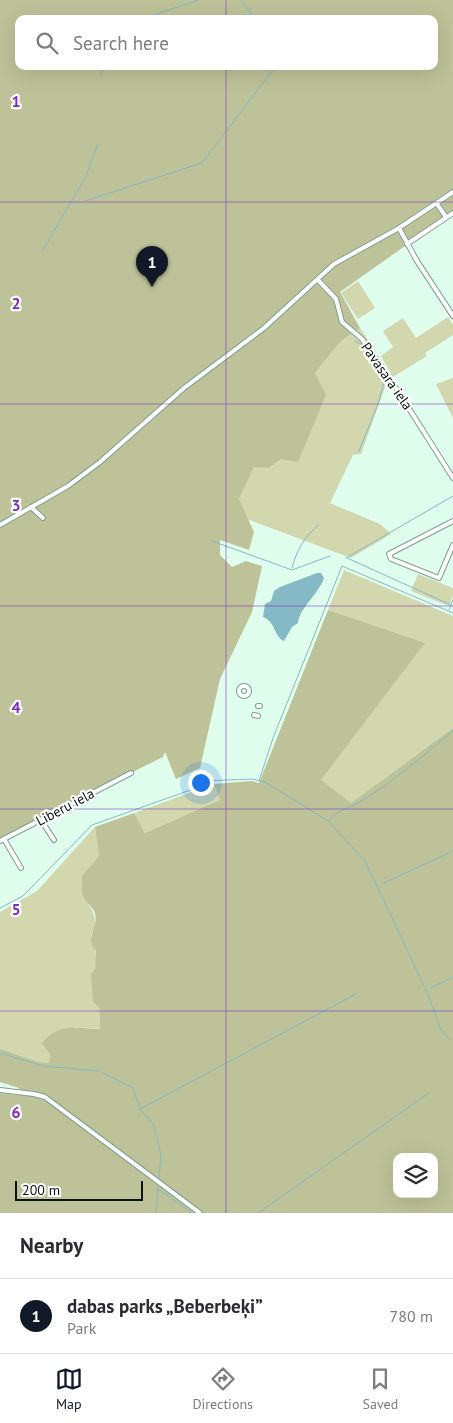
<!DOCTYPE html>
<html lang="en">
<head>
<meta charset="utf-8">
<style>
  body { margin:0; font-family:"PT Sans",sans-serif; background:#f7f7f7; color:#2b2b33 }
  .controls { position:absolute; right:15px; bottom:15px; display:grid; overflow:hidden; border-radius:10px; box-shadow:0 5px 20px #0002 }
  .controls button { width:45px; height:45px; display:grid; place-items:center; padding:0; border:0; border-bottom:1px solid #e1e1e2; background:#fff; color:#2b2b33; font:25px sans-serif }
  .scale { position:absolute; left:15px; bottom:12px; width:128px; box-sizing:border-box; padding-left:5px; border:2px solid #05130c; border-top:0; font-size:14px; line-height:18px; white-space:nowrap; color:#05130c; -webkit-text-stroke:4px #fff; paint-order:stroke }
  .you { position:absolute; left:200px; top:782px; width:18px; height:18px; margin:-12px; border:4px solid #fff; border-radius:50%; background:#1a73e8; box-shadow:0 0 0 8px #1a73e833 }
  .badge { display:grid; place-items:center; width:32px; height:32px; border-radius:50%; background:#111827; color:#fff; font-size:16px; font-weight:700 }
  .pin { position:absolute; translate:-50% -41px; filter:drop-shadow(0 1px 2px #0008) }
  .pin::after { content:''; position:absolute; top:26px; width:18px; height:15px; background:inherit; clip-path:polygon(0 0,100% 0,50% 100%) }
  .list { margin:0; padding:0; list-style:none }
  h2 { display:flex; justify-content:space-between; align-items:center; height:65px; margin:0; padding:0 20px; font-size:21px }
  h2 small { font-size:16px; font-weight:400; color:#7c7c81 }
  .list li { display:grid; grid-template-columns:32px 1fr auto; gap:15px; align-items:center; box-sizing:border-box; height:75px; padding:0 20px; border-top:1px solid #e1e1e2 }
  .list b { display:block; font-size:19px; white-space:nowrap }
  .list p { margin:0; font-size:16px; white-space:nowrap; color:#7c7c81 }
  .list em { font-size:16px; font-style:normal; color:#7c7c81 }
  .icon { flex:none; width:28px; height:28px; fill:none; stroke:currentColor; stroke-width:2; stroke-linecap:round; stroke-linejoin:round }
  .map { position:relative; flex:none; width:453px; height:1213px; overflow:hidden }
  .search { position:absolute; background:#fff; box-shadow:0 5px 20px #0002; left:15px; right:15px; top:15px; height:55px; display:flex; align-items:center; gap:12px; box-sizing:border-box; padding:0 18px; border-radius:10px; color:#7c7c81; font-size:19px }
  .sheet { height:140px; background:#fff }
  nav { display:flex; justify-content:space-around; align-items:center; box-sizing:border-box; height:70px; border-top:1px solid #e1e1e2; background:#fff; font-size:14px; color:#7c7c81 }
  nav a { display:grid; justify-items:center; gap:2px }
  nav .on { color:#111827 }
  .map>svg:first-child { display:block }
  .green { fill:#d3d7ad }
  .forest { fill:#bec298; fill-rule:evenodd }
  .water { fill:#85b9c5 }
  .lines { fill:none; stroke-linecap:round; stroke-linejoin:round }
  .stream { stroke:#85b9c5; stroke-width:1 }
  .minor-casing { stroke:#7ca18e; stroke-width:6 }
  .minor { stroke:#fff; stroke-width:4 }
  .grid { fill:none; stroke:#7b2cbf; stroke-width:1; stroke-opacity:0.55 }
  .labels { text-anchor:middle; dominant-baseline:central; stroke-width:4.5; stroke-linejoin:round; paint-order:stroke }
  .street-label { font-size:14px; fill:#05130c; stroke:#fff }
  .grid-label { font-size:16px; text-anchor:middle; font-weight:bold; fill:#7b2cbf; stroke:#fff; stroke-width:4.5; stroke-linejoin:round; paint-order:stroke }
</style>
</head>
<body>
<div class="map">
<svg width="453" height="1213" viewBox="0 0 453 1213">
  <rect width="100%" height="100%" fill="#dffeed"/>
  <g class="green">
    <path d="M358,281L375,308L358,319L341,293Z"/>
    <path d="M448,317L453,325V335L425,353L427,356L393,377L381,356L393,347L383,331L403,318L416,338Z"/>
    <path d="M360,328L390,373L361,454L353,455L330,503L380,524L391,534L351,558L247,519L239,499L254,466L269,468L281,459L315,373L341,341Z"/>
    <path d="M453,378V418L436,384Z"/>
    <path d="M344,570L453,616V728L351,803L320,781L424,644L328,610Z"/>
    <path d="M418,574L453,588V596L449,606L411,591Z"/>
    <path d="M214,784L221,800L145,833L134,813Z"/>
    <path d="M95,827L99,856L83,897C94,911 99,919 91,935C95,948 100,962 91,974L99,1007L100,1029L74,1027L50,1054L49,1063L39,1062L0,1049V912L37,891Z"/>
  </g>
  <g class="forest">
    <path d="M0,0H453V212L340,292L360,328L341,341L315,373L326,395L298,462L281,459L269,468L254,467L239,499L254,532L249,550L220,540V555L232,567L246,561L262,566L252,612L220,679L200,768L176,779L165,752L163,757L0,838ZM19,19H434V66H19Z"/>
    <path d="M328,610L425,643L321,780L351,803L453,728V1213H0V1093L17,1095L19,1088L0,1082V1049L39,1062L49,1063L50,1054L42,1043C59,1022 76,1028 100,1029L99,1007L93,1002L91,974L95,968L96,951C84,938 99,927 95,913C93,907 85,902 83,896C81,891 83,882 82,876L99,856L95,827L134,813L145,833L220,800L214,784L252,781L259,783ZM397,1157H434V1194H397Z"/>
  </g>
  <path class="water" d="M317,573H321L324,578C318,595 300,607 298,623L292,627L284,641C274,637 276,622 263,617L265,604L271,601L274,591L280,587Z"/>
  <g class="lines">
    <g class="stream">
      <path d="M241,0L255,19"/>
      <path d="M141,19L199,0"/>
      <path d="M100,75L105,66"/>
      <path d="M85,201L202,163L276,66"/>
      <path d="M43,250L85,178L98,144"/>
      <path d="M355,341L363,345L380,367"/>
      <path d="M359,451L378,404L386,376"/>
      <path d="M212,541L292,570L330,556"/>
      <path d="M346,558L453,496"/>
      <path d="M347,558L451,605"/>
      <path d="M292,568C297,549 304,538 318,525"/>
      <path d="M449,610L453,600"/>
      <path d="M259,781L273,738L342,566L453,613"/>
      <path d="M329,821C334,812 346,809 354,805C386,788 425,754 453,731"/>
      <path d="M384,883L453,851"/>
      <path d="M0,908L23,896L92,825L196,788L203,781L252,779L265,782L328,821L365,861L426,990L441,1030L450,1040"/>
      <path d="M431,988L453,977"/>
      <path d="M0,1053L43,1066L99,1071"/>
      <path d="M103,1073L133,1088L140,1109L154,1125L161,1156L159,1178"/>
      <path d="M140,1109L356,994"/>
      <path d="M158,1189L192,1213"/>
      <path d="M156,1213L158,1186"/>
      <path d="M258,1213L429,1093"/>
    </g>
    <g class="minor-casing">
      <g id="minor">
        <path d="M437,204L446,217"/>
        <path d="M399,228L417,261L453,316"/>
        <path d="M407,244L453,213"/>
        <path d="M318,280L336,299L342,322L362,339L389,377L453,478"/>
        <path d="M31,507L43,518"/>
        <path d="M453,521L389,554L391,559L439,578L453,545"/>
        <path d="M0,525L68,486L100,462L184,388L264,328L334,264L399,228L453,192"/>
        <circle cx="244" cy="691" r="5"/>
        <path d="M258,706H260"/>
        <path d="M254,715L258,716"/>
        <path d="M41,820L54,840"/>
        <path d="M4,839L21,868"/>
        <path d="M0,841L131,773"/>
        <path d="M0,1090L34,1094L45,1097L200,1213"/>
      </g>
    </g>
    <use href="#minor" class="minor"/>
  </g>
  <path class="grid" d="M226,0V19M226,66V1213M0,202H453M0,404H453M0,606H453M0,809H453M0,1011H453"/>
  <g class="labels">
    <g class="street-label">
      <text transform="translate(387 376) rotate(55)">Pavasara iela</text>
      <text transform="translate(65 807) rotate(-28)">Liberu iela</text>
    </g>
  </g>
  <g class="grid-label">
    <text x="16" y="107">1</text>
    <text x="16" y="309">2</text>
    <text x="16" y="511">3</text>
    <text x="16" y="713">4</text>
    <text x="16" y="915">5</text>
    <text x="16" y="1118">6</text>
  </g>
</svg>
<div class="controls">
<button><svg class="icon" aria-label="layers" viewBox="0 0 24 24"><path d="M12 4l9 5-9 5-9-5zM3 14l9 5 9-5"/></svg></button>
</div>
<div class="scale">200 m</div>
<div class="you"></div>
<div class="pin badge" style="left:152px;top:287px">1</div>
<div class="search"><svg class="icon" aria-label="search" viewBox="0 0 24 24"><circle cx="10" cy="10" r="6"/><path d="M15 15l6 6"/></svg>Search here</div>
</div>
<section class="sheet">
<h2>Nearby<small></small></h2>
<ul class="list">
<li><span class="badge">1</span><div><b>dabas parks „Beberbeķi”</b><p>Park</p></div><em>780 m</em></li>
</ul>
</section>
<nav>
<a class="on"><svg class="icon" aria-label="map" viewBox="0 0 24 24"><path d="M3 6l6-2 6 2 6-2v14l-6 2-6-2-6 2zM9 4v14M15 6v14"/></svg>Map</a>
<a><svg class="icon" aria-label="directions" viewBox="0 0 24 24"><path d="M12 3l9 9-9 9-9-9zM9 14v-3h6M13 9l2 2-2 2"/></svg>Directions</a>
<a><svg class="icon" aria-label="saved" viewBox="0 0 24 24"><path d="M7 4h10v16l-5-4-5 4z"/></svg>Saved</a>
</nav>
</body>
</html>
